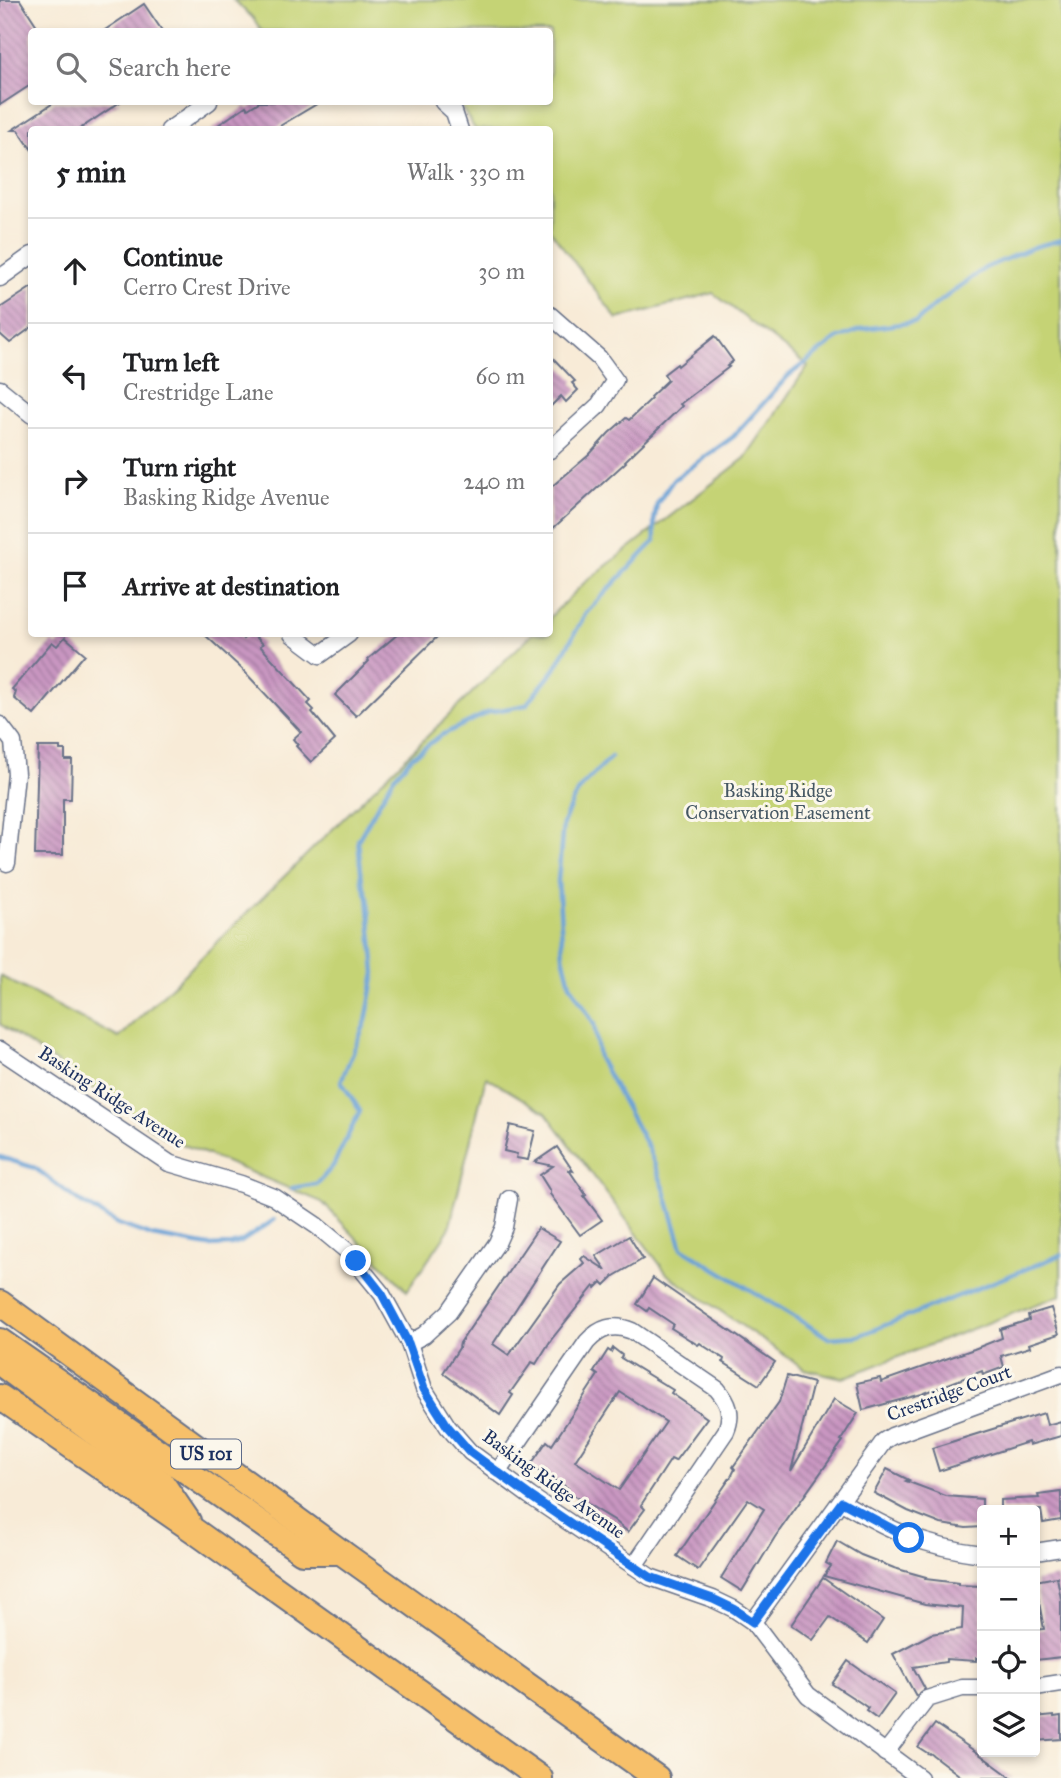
<!DOCTYPE html>
<html lang="en">
<head>
<meta charset="utf-8">
<style>
  body { margin:0; font-family:"IM FELL Great Primer",serif; background:#f2f2f2; color:#202124 }
  .controls { position:absolute; right:21px; bottom:21px; display:grid; overflow:hidden; border-radius:7px; box-shadow:0 4px 10px #0003 }
  .controls button { width:63px; height:63px; display:grid; place-items:center; padding:0; border:0; border-bottom:2px solid #e0e0e0; background:#fff; color:#202124; font:35px sans-serif }
  .stop { position:absolute; width:21px; height:21px; margin:-16px; border:5px solid #1a73e8; border-radius:50%; background:#fff }
  .stop.end { background:#1a73e8; border-color:#fff; box-shadow:0 2px 7px #0008 }
  .list { margin:0; padding:0; list-style:none }
  h2 { display:flex; justify-content:space-between; align-items:center; height:91px; margin:0; padding:0 28px; font-size:30px }
  h2 small { font-size:23px; font-weight:400; color:#757577 }
  .list li { display:grid; grid-template-columns:46px 1fr auto; gap:21px; align-items:center; box-sizing:border-box; height:105px; padding:0 28px; border-top:2px solid #e0e0e0 }
  .list b { display:block; font-size:26px; white-space:nowrap }
  .list p { margin:0; font-size:23px; white-space:nowrap; color:#757577 }
  .list em { font-size:23px; font-style:normal; color:#757577 }
  .icon { flex:none; width:38px; height:38px; fill:none; stroke:currentColor; stroke-width:2; stroke-linecap:round; stroke-linejoin:round }
  .map { position:relative; flex:none; width:1061px; height:1778px; overflow:hidden }
  .search { position:absolute; background:#fff; box-shadow:0 4px 10px #0003; left:28px; top:28px; width:525px; height:77px; display:flex; align-items:center; gap:18px; box-sizing:border-box; padding:0 24px; border-radius:7px; color:#757577; font-size:26px }
  .panel { position:absolute; background:#fff; box-shadow:0 4px 10px #0003; left:28px; top:126px; width:525px; height:511px; border-radius:7px }
  .map>svg:first-child { display:block }
  .green { fill:#c5d375; stroke:#70816a; stroke-width:2 }
  .lines { fill:none; stroke-linecap:round; stroke-linejoin:round }
  .stream { stroke:#67a0d6; stroke-width:4.5 }
  .building { fill:url(#building-back-hatch); fill-rule:evenodd }
  .minor-casing { stroke:#687188; stroke-width:19 }
  .highway-casing { stroke:#687188; stroke-width:28 }
  .minor { stroke:#fff; stroke-width:16 }
  .highway { stroke:#f7c06b; stroke-width:24 }
  .route { stroke:#1a73e8; stroke-width:9 }
  .labels { text-anchor:middle; dominant-baseline:central; stroke-width:6; stroke-linejoin:round; paint-order:stroke }
  .shield { fill:#fbf7ec; stroke:#5e6b89; stroke-width:2 }
  .shield-label { font-size:18px; font-weight:bold; fill:#1b2f5e }
  .park-label { font-size:19px; fill:#465864; stroke:#fbf7ec }
  .street-label { font-size:19px; fill:#1b2f5e; stroke:#fbf7ec }
</style>
</head>
<body>
<div class="map">
<svg width="1061" height="1778" viewBox="0 0 1061 1778">
  <defs>
    <pattern id="building-back-hatch" width="6" height="6" patternUnits="userSpaceOnUse" patternTransform="scale(1.75)"><rect width="6" height="6" fill="#c996c1"/><path d="M-1 5l2 2M0 0l6 6M5-1l2 2" fill="none" stroke="#a27ba0"/></pattern>
  </defs>
  <rect width="100%" height="100%" fill="#fbf7ec"/>
  <filter id="ink" filterUnits="userSpaceOnUse"><feTurbulence type="fractalNoise" baseFrequency=".0143" numOctaves="2"/><feDisplacementMap in="SourceGraphic" scale="14" xChannelSelector="R" yChannelSelector="G"/><feConvolveMatrix kernelMatrix="1 2 1 2 8 2 1 2 1" color-interpolation-filters="sRGB"/></filter>
  <filter id="wash" filterUnits="userSpaceOnUse"><feTurbulence type="fractalNoise" baseFrequency=".00686" numOctaves="4" result="noise"/><feDisplacementMap in="SourceGraphic" scale="28" xChannelSelector="R" yChannelSelector="G"/><feGaussianBlur stdDeviation="1.57" result="paint"/><feColorMatrix in="noise" values="0 0 0 0 0 0 0 0 0 0 0 0 0 0 0 0 0 1.4 0 .05"/><feComposite in="paint" operator="in"/></filter>
  <g filter="url(#wash)">
    <rect width="100%" height="100%" fill="#f8ebd7"/>
    <path class="green" d="M233,0H1061V1295L843,1378L805,1369L668,1275L546,1113L486,1077L449,1229L407,1291L322,1202L163,1136L0,1024V976L119,1038L532,634H550V617L583,584L745,458L808,366L713,293L617,319L550,230V130L475,129L458,102H550V32L262,31L252,17Z"/>
    <g class="lines">
      <g class="stream">
        <path d="M611,757L582,786L573,800L563,823L558,881L563,956L570,984L594,1024L599,1058L648,1148L664,1188L682,1248L829,1338L858,1336L1061,1255"/>
        <path d="M0,1157L35,1168L77,1200L118,1224L152,1236L209,1246L231,1245L241,1242L274,1220"/>
        <path d="M292,1188L317,1184L333,1166L360,1111L341,1081L366,1021L375,973L368,898L362,881L358,840L394,777L412,757L440,736L489,712L526,705L555,669L586,613L655,541L654,521L657,504L673,480L733,437L788,376L838,338L862,329L916,322L935,305L985,268L1034,247L1061,240"/>
      </g>
    </g>
    <g id="blocks">
      <g class="building">
        <path d="M0,0H20L41,32H32V84L0,105Z"/>
        <path d="M144,4L163,32H102Z"/>
        <path d="M55,102H120L78,130H32V150L18,130H12Z"/>
        <path d="M259,102H320L273,130H211L246,106L248,109Z"/>
        <path d="M32,287V327L10,343L0,334V308Z"/>
        <path d="M715,336L733,361L727,366L729,367L680,404L682,406L625,461L626,462L550,531V488L589,455L609,433L626,418L629,420L651,399L650,397L668,380L664,374L677,364L678,366Z"/>
        <path d="M550,355L575,381L572,383L578,390L566,402L561,396L550,407Z"/>
        <path d="M204,634H239L243,639L249,634H253L263,644L260,646L311,701L308,704L314,710L312,712L335,740L311,762L296,746L298,745L293,739L301,732L242,669Z"/>
        <path d="M398,634H440L356,716L335,695L369,661L368,659Z"/>
        <path d="M65,637L85,654L34,715L14,698L16,692L12,689L52,642L57,646Z"/>
        <path d="M38,747H60V750H65V760H72L71,799H63V855H35Z"/>
        <path d="M510,1125L535,1131L528,1160L516,1158L517,1154L504,1151Z"/>
        <path d="M557,1147L573,1171L569,1170L586,1195L584,1196L602,1220L580,1235L550,1194V1191L540,1175L553,1166L535,1162Z"/>
        <path d="M538,1228L560,1241L493,1344L509,1355L560,1284L584,1263L581,1259L584,1256L606,1270L596,1256L629,1236L643,1259L614,1276L605,1285L602,1282L596,1288L594,1286L551,1340L536,1364L532,1362L510,1393L513,1395L500,1415L443,1373L459,1348L460,1343Z"/>
        <path d="M653,1278L775,1362L759,1385L723,1362L724,1359L704,1346L700,1343L698,1345L671,1328L673,1324L649,1308L647,1311L637,1304Z"/>
        <path d="M1051,1308L1059,1334L1029,1344L1030,1347L1001,1356L1004,1367L983,1375L982,1371L922,1394L863,1410L857,1383L880,1378L881,1382L974,1349L1002,1338L1000,1329L1029,1320L1028,1315Z"/>
        <path d="M613,1348L622,1355L621,1358L673,1390L671,1393L707,1418L675,1461L671,1459L641,1505L645,1509L628,1532L614,1520L566,1491L568,1488L530,1466L547,1441L552,1445L598,1375L594,1372L608,1350L611,1352ZM620,1392L666,1422L619,1490L575,1461Z"/>
        <path d="M787,1376L813,1383L791,1471L834,1399L858,1413L841,1440L843,1441L775,1537L742,1591L721,1578L764,1509L748,1499L698,1570L677,1556L732,1475L735,1469L733,1467L779,1402Z"/>
        <path d="M1044,1413L1047,1425L1061,1421V1436L1029,1445L1028,1442L939,1471L932,1448Z"/>
        <path d="M887,1469L909,1480L906,1481L946,1496L982,1499V1527L966,1528L941,1524L908,1511L874,1493Z"/>
        <path d="M1061,1492V1520L1043,1523L1041,1510H1000V1500L1039,1498L1038,1495Z"/>
        <path d="M837,1541L861,1555L894,1568L926,1577L925,1579L958,1583V1585L982,1586V1658H976V1661L946,1659V1662L913,1667L925,1689L916,1696L893,1654L931,1634L962,1629L963,1608L925,1604L824,1576L831,1566L826,1563Z"/>
        <path d="M1057,1577L1061,1599V1657L1036,1660L1035,1630L1044,1629L1035,1581Z"/>
        <path d="M823,1578L883,1620L868,1643L830,1617L813,1640L791,1625Z"/>
        <path d="M848,1661L895,1694L877,1719L866,1711L868,1708L861,1703L832,1684Z"/>
        <path d="M1054,1715V1717L1061,1716V1739L1035,1741V1717Z"/>
        <path d="M935,1724L982,1756L1012,1778H963L930,1753L929,1754L918,1747Z"/>
      </g>
    </g>
  </g>
  <g filter="url(#ink)">
    <use href="#blocks" fill-opacity="0" stroke="#687188" stroke-width="2"/>
    <g class="lines">
      <g class="minor-casing">
        <g id="minor">
          <path d="M443,102L454,112L460,130"/>
          <path d="M169,130L209,102"/>
          <path d="M0,278L32,255"/>
          <path d="M550,315L599,358L615,380L599,405L550,450"/>
          <path d="M0,389L32,415"/>
          <path d="M292,634L320,655L349,634"/>
          <path d="M0,725L13,742L16,774L7,863"/>
          <path d="M0,1050L169,1163L241,1184L274,1197L317,1226L346,1250L382,1294L409,1343L424,1389L448,1427L470,1452L530,1496L650,1577L713,1599L734,1609L753,1622L808,1695L920,1778"/>
          <path d="M409,1343L424,1335L449,1312L497,1243L504,1227L509,1199"/>
          <path d="M497,1473L587,1342C600,1328 613,1323 632,1331L717,1389C729,1403 733,1414 726,1431L634,1566"/>
          <path d="M842,1502C891,1531 925,1547 982,1554"/>
          <path d="M1035,1552L1061,1548"/>
          <path d="M753,1622L884,1441L892,1436L1061,1374"/>
          <path d="M1035,1687L1061,1683"/>
          <path d="M885,1753L927,1699L962,1688H982"/>
        </g>
      </g>
      <g class="highway-casing">
        <g id="highway">
          <path d="M0,1303L341,1552L657,1778"/>
          <path d="M0,1341L302,1552H341"/>
          <path d="M0,1363L162,1483L188,1521"/>
          <path d="M0,1397L196,1532L540,1778"/>
        </g>
      </g>
      <use href="#minor" class="minor"/>
      <use href="#highway" class="highway"/>
    </g>
  </g>
  <g class="lines" filter="url(#ink)">
    <path class="route" d="M356,1261L382,1294L408,1343L424,1389L448,1427L470,1452L530,1496L650,1577L713,1599L734,1609L753,1622L842,1502L909,1538"/>
  </g>
  <g class="labels">
    <rect class="shield" x="171" y="1439.5" width="70" height="29" rx="5"/>
    <g class="shield-label">
      <text x="206" y="1454">US 101</text>
    </g>
    <g class="park-label">
      <text x="778" y="790">Basking Ridge<tspan x="778" dy="22">Conservation Easement</tspan></text>
    </g>
    <g class="street-label">
      <text transform="translate(112 1097) rotate(33)">Basking Ridge Avenue</text>
      <text transform="translate(949 1393) rotate(-20)">Crestridge Court</text>
      <text transform="translate(554 1484) rotate(36)">Basking Ridge Avenue</text>
    </g>
  </g>
</svg>
<div class="controls">
<button>+</button>
<button>−</button>
<button><svg class="icon" aria-label="locate" viewBox="0 0 24 24"><circle cx="12" cy="12" r="6"/><path d="M12 2v4M12 18v4M2 12h4M18 12h4"/></svg></button>
<button><svg class="icon" aria-label="layers" viewBox="0 0 24 24"><path d="M12 4l9 5-9 5-9-5zM3 14l9 5 9-5"/></svg></button>
</div>
<div class="stop" style="left:909px;top:1538px"></div>
<div class="stop end" style="left:356px;top:1261px"></div>
<div class="search"><svg class="icon" aria-label="search" viewBox="0 0 24 24"><circle cx="10" cy="10" r="6"/><path d="M15 15l6 6"/></svg>Search here</div>
<section class="panel">
<h2>5 min<small>Walk · 330 m</small></h2>
<ul class="list">
<li><svg class="icon" aria-label="ahead" viewBox="0 0 24 24"><path d="M12 20V5M6 11l6-6 6 6"/></svg><div><b>Continue</b><p>Cerro Crest Drive</p></div><em>30 m</em></li>
<li><svg class="icon" aria-label="left" viewBox="0 0 24 24"><path d="M17 20v-9H6M10 6l-5 5 5 5"/></svg><div><b>Turn left</b><p>Crestridge Lane</p></div><em>60 m</em></li>
<li><svg class="icon" aria-label="right" viewBox="0 0 24 24"><path d="M7 20v-9h11M14 6l5 5-5 5"/></svg><div><b>Turn right</b><p>Basking Ridge Avenue</p></div><em>240 m</em></li>
<li><svg class="icon" aria-label="arrive" viewBox="0 0 24 24"><path d="M6 21V4h12l-3 4 3 4H6"/></svg><div><b>Arrive at destination</b></div></li>
</ul>
</section>
</div>
</body>
</html>
